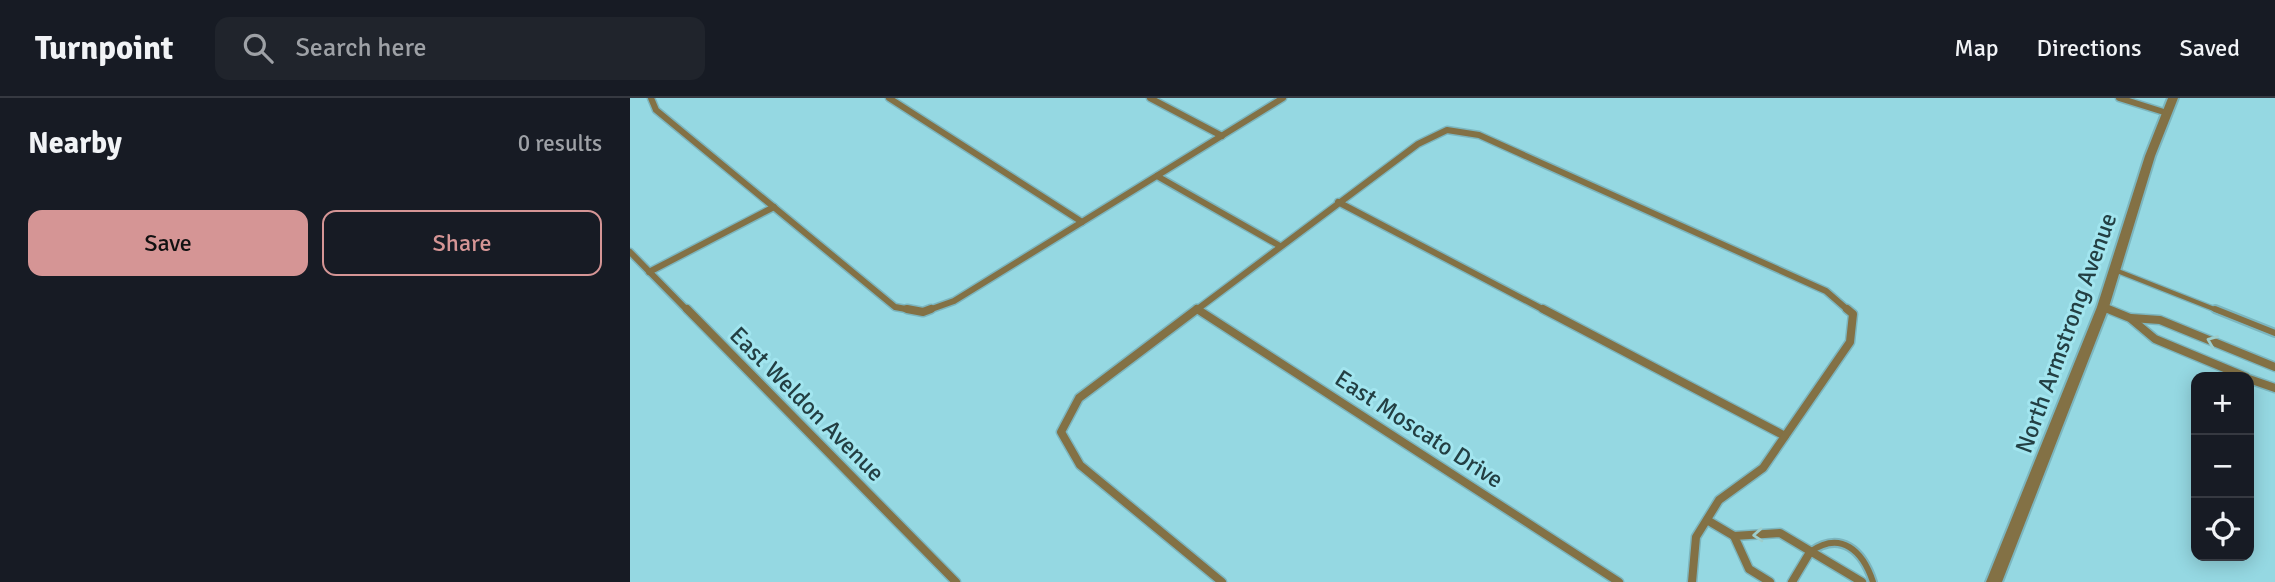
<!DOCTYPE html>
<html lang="en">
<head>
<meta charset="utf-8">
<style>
  body { margin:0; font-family:Signika,sans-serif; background:#20242c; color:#f1f3f6 }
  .controls { position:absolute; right:21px; bottom:21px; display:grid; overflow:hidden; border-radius:14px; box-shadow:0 4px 18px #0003 }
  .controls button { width:63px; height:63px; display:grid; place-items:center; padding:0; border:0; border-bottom:2px solid #363941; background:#171b24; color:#f1f3f6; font:35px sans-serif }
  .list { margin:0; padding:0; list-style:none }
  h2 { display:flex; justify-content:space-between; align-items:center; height:91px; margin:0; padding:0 28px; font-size:30px }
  h2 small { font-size:23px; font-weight:400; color:#9ea1a6 }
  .actions { display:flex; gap:14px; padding:21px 28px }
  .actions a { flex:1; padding:16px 0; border:2px solid #d59595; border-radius:14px; text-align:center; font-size:24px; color:#d59595 }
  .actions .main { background:#d59595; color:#111 }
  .icon { flex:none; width:38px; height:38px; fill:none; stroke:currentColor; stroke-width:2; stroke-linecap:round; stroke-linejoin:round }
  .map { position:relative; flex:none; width:1645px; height:484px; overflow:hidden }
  header { display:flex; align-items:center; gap:42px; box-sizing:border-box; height:98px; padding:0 35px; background:#171b24; border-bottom:2px solid #363941 }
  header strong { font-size:33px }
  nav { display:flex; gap:38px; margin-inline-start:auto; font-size:24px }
  .search { width:490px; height:63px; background:#20242c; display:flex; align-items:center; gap:18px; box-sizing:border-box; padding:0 24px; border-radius:14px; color:#9ea1a6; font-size:26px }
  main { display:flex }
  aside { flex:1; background:#171b24 }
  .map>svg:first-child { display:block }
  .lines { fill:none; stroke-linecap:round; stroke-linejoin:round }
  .service-far1-casing { stroke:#7cb6bf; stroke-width:7 }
  .service-casing { stroke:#7cb6bf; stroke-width:10 }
  .minor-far1-casing { stroke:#7cb6bf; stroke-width:9 }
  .minor-casing { stroke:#7cb6bf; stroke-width:11 }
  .tertiary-casing { stroke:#7cb6bf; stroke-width:4 }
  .service-far1 { stroke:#837145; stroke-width:4.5 }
  .service { stroke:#837145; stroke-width:6 }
  .minor-far1 { stroke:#837145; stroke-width:6 }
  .minor { stroke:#837145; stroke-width:8 }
  .tertiary { fill:#837145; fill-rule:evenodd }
  .oneway { stroke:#9ccecd }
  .labels { text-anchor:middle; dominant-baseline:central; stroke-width:6; stroke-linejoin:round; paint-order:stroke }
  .street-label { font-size:24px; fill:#233f43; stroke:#a2e5ef }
</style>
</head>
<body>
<header>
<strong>Turnpoint</strong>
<div class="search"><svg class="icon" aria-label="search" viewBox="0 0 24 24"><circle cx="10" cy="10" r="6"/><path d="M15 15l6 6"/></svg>Search here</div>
<nav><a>Map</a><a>Directions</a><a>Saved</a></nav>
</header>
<main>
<aside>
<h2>Nearby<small>0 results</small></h2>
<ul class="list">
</ul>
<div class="actions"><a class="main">Save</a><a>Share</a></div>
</aside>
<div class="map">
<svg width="1645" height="484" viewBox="0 0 1645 484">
  <rect width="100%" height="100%" fill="#95d8e2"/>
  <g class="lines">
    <g class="service-far1-casing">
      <path id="service-far1" d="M1485,172L1589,213"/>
    </g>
    <g class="service-casing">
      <g id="service">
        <path d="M1585,211L1645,235"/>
        <path d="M1180,454C1211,432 1233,453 1243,484"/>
      </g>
    </g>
    <g class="minor-far1-casing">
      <g id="minor-far1">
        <path d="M21,0L26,12L265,209L287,213"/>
        <path d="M259,0L452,124"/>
        <path d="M520,0L592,38"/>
        <path d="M1489,0L1537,15"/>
        <path d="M527,78L650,148"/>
        <path d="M708,104L916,213"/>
        <path d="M0,154L58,213"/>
        <path d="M19,174L144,109"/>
        <path d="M1473,209L1483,213"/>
        <path d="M567,211L570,213"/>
        <path d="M296,213L324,203L653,0"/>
        <path d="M565,213L788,46L817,32L849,37L1196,193L1219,213"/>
      </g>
    </g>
    <g class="minor-casing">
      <g id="minor">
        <path d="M57,211L326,484"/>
        <path d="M277,211L293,214L301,211"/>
        <path d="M567,211L989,484"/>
        <path d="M567,211L449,300L431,334L450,367L592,484"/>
        <path d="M913,211L1155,338"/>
        <path d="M1478,211L1500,220L1525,241L1616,279"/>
        <path d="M1501,220L1530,222L1645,269"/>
        <path d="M1619,281L1645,290"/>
        <path d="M1077,422L1104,438"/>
        <path d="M1062,484L1066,439L1089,402L1133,370L1220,244L1223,216L1217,211"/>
        <path d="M1140,484L1119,471L1104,438L1150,435L1232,484"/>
        <path d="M1162,484L1180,454"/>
      </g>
    </g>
    <g class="tertiary-casing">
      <path id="tertiary" d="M1538,0H1548L1525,58L1479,209L1372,484H1356L1467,209L1515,58Z"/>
    </g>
    <use href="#service-far1" class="service-far1"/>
    <use href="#service" class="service"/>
    <use href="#minor-far1" class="minor-far1"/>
    <use href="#minor" class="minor"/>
    <use href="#tertiary" class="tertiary"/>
  </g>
  <defs><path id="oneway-chevron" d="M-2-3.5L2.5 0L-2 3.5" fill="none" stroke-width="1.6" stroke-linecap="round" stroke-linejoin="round" transform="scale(1.75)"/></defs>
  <g class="oneway">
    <use href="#oneway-chevron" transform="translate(1582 243) rotate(-158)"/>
    <use href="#oneway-chevron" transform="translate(1128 437) rotate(176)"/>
  </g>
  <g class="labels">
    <g class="street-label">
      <text transform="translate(1436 235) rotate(-70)">North Armstrong Avenue</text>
      <text transform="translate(177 306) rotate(45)">East Weldon Avenue</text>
      <text transform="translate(789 331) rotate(33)">East Moscato Drive</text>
    </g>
  </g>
</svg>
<div class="controls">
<button>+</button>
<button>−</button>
<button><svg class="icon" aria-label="locate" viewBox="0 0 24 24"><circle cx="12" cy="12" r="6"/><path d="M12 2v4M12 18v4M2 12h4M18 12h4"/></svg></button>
</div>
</div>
</main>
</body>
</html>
